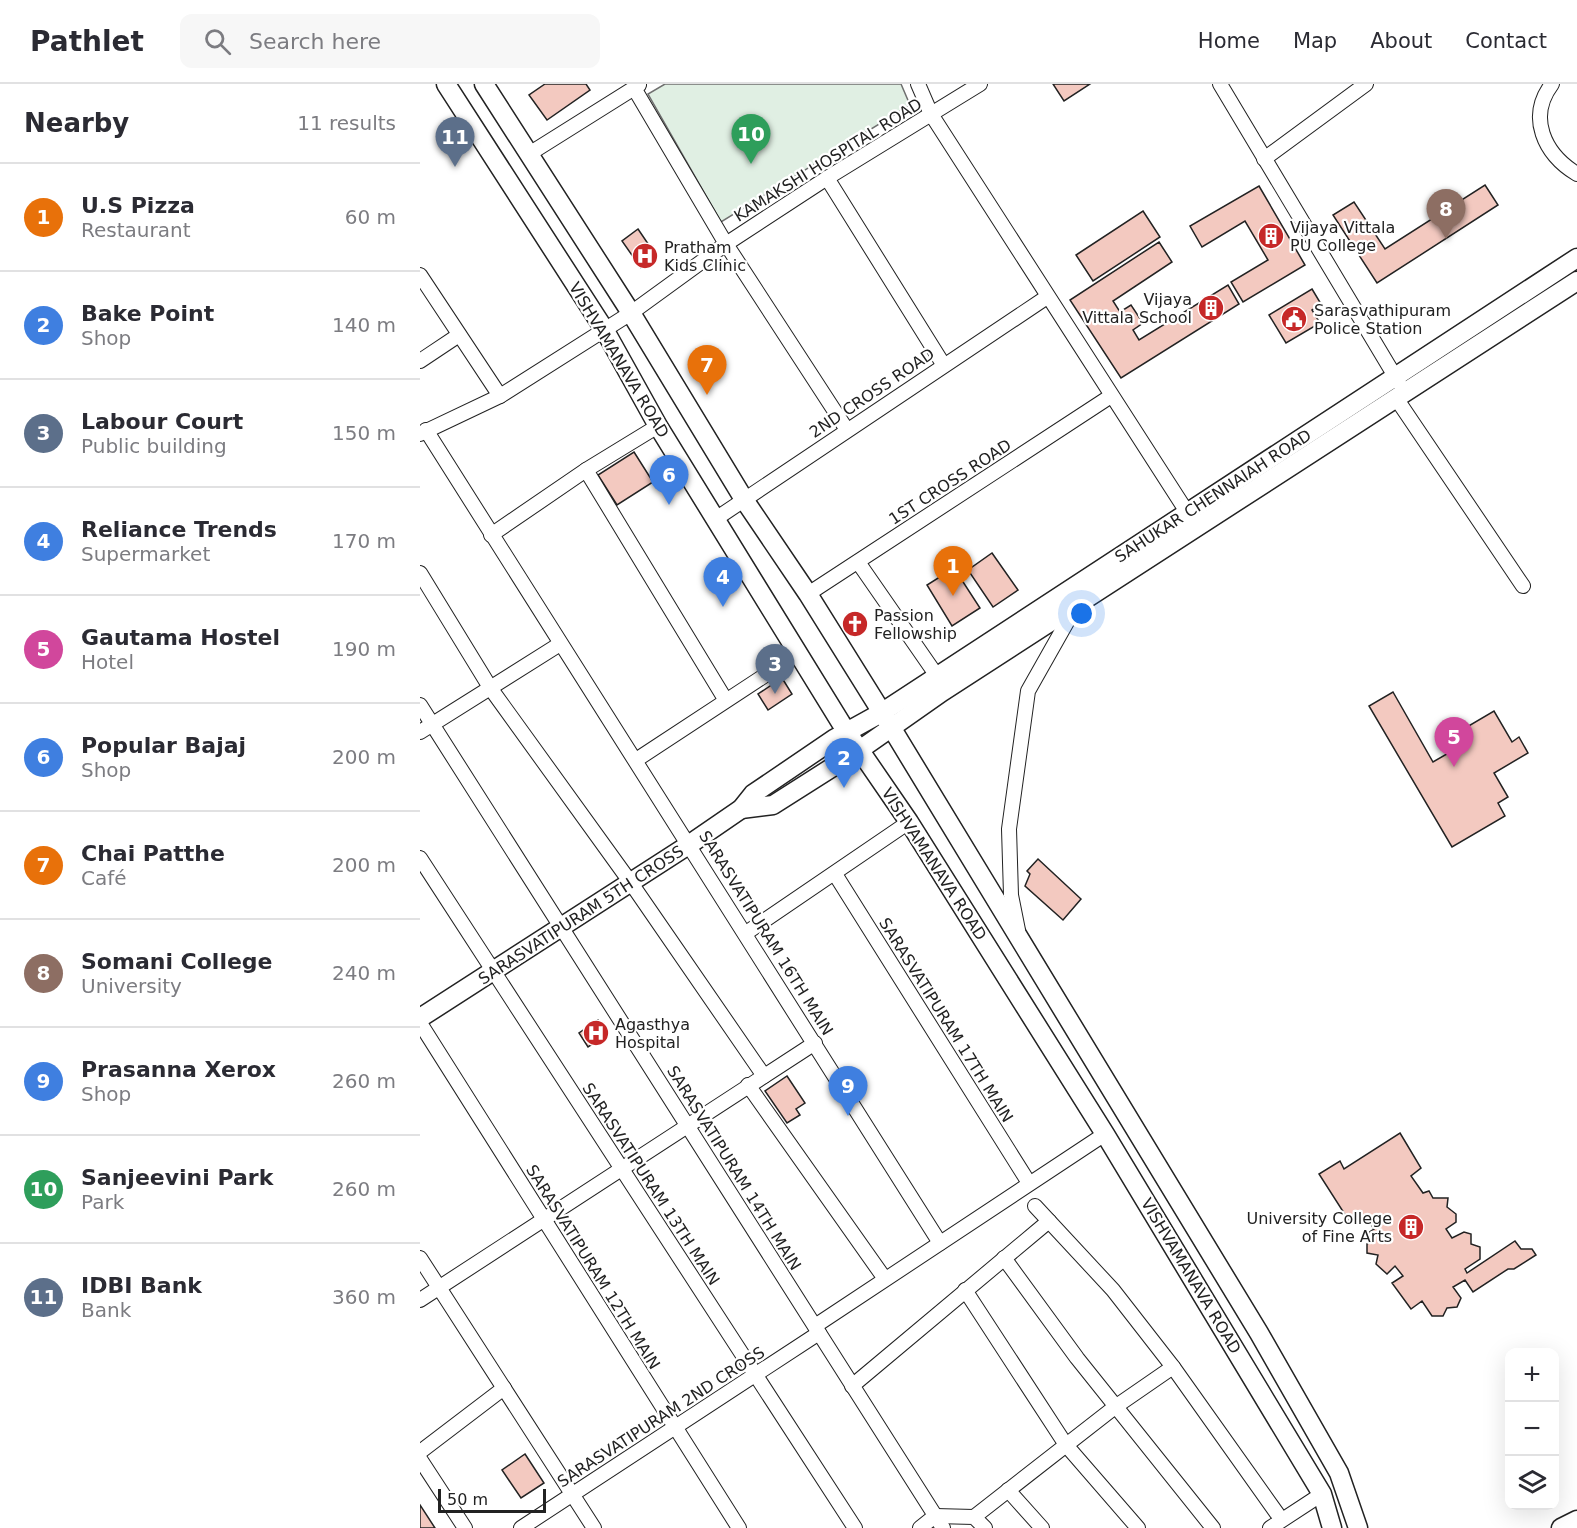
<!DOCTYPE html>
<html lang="en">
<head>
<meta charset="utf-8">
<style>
  body { margin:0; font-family:"DejaVu Sans",sans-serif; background:#f7f7f7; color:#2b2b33 }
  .controls { position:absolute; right:18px; bottom:18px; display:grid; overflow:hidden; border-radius:12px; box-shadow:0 6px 24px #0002 }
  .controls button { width:54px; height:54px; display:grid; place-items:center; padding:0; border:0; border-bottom:2px solid #e1e1e2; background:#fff; color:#2b2b33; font:30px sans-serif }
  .scale { position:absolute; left:18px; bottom:15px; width:108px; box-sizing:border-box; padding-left:6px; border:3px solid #222; border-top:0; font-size:16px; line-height:21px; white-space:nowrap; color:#222; -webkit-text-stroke:4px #fff; paint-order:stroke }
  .you { position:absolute; left:662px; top:530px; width:21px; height:21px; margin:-15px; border:4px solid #fff; border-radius:50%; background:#1a73e8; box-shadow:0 0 0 9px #1a73e833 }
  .badge { display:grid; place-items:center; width:39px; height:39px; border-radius:50%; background:#c62828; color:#fff; font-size:20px; font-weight:700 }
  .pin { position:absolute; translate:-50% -50px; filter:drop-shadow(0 2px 3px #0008) }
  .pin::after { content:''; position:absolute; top:32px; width:21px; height:18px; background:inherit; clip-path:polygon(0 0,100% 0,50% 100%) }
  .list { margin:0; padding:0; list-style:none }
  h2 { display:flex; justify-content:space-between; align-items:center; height:78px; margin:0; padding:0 24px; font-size:26px }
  h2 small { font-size:20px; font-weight:400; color:#7c7c81 }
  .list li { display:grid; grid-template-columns:39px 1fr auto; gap:18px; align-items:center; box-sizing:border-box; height:108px; padding:0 24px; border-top:2px solid #e1e1e2 }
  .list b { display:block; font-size:22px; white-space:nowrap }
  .list p { margin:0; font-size:20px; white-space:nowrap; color:#7c7c81 }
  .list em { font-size:20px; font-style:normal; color:#7c7c81 }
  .icon { flex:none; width:33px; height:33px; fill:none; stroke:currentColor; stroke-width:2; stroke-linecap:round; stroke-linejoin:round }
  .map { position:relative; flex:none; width:1157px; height:1444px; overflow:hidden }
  header { display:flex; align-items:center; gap:36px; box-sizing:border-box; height:84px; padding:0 30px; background:#fff; border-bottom:2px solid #e1e1e2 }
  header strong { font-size:28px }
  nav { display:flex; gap:33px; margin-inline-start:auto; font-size:21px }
  .search { width:420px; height:54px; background:#f7f7f7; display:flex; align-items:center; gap:15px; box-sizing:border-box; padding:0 21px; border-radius:12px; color:#7c7c81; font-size:22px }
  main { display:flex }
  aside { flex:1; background:#fff }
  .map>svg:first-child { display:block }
  .green { fill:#e0efe3; stroke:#6f6f6f; stroke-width:1.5 }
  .building { fill:#f3c9c0; stroke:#222; stroke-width:1.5 }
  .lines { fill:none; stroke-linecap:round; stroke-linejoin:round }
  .street-casing { stroke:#222; stroke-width:16 }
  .secondary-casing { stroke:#222; stroke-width:21 }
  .street { stroke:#fff; stroke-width:14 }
  .secondary { stroke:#fff; stroke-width:18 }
  .labels { text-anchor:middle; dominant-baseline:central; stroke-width:4.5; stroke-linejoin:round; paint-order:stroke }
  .street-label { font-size:16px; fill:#222; stroke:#fff }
  .poi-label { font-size:16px; fill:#222; stroke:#fff; text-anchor:start }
</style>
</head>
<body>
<header>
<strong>Pathlet</strong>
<div class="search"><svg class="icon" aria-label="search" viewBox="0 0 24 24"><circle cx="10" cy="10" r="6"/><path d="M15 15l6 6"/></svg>Search here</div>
<nav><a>Home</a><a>Map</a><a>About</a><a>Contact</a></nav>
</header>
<main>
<aside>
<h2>Nearby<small>11 results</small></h2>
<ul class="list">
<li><span class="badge" style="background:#e8710a">1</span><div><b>U.S Pizza</b><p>Restaurant</p></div><em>60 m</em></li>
<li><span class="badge" style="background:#3f7fe0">2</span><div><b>Bake Point</b><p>Shop</p></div><em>140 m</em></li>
<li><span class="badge" style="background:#5c6f8a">3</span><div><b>Labour Court</b><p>Public building</p></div><em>150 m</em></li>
<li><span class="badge" style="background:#3f7fe0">4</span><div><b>Reliance Trends</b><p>Supermarket</p></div><em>170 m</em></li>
<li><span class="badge" style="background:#d1479c">5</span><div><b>Gautama Hostel</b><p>Hotel</p></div><em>190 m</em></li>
<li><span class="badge" style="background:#3f7fe0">6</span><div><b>Popular Bajaj</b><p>Shop</p></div><em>200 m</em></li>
<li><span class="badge" style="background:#e8710a">7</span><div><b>Chai Patthe</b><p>Café</p></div><em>200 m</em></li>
<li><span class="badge" style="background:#8d6e63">8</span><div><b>Somani College</b><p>University</p></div><em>240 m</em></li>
<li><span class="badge" style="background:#3f7fe0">9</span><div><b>Prasanna Xerox</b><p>Shop</p></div><em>260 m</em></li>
<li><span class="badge" style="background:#2e9e5b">10</span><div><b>Sanjeevini Park</b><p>Park</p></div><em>260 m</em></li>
<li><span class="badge" style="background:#5c6f8a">11</span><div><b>IDBI Bank</b><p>Bank</p></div><em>360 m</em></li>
</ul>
</aside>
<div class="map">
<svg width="1157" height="1444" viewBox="0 0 1157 1444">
  <rect width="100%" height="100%" fill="#fff"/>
  <path class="green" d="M245,0H481L490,21L301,138L228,10Z"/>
  <g class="building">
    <path d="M125,0H166L170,6L127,36L109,11Z"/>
    <path d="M633,0H670L644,17Z"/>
    <path d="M1065,101L1078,121L957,199L913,131L934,118L965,165Z"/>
    <path d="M839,102L885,181L823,218L811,198L848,176L825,137L782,163L770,142Z"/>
    <path d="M723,127L740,153L673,197L656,171Z"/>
    <path d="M218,145L237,173L221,184L202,157Z"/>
    <path d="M739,158L752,178L693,217L700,228L711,221L723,239L713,246L719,256L808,201L819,220L701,294L650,216Z"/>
    <path d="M892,205L901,220L892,226L900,239L866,259L849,231Z"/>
    <path d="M214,368L233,398L197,421L178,391Z"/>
    <path d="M572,469L598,506L573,523L548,486Z"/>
    <path d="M534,484L560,524L532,542L507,501Z"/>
    <path d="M362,594L372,610L348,626L338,610Z"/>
    <path d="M973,608L1013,678L1046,659L1040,647L1074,627L1092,658L1099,653L1108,669L1074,689L1088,713L1078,719L1085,732L1032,763L949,622Z"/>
    <path d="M618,775L661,815L643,836L605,802L610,790L607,787Z"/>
    <path d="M178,936L188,950L168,963L159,949Z"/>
    <path d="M367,992L385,1019L376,1025L380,1031L367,1039L345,1007Z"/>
    <path d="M980,1049L1001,1084L991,1092L1003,1109L1009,1107L1013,1114H1028L1027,1123L1036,1130V1138L1026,1145L1032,1154L1044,1148L1051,1150V1160L1060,1163V1175L1045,1185L1047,1189L1095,1157L1101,1165H1112L1116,1171L1094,1185H1088L1053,1208L1045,1196L1033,1203L1041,1214L1037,1223L1027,1224L1023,1232H1012L1002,1217L991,1225L972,1199L983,1192L975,1182L967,1190L956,1180L958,1171L947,1169V1160L954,1156L948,1149L954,1145L945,1131L931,1140L899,1090L920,1077L924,1085Z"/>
    <path d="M105,1370L124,1399L101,1414L82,1386Z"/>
    <path d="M0,1421L15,1444H0Z"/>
  </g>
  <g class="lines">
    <g class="street-casing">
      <g id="street">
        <path d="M498,0L511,30L767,428"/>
        <path d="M800,0L979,299"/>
        <path d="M1132,0C1107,33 1124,70 1157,90"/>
        <path d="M214,4L306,160L427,346"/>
        <path d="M109,70L219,1"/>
        <path d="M844,75L946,0"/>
        <path d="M407,94L523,280"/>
        <path d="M0,191L80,312"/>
        <path d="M0,277L39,251"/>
        <path d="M976,314L1103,502"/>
        <path d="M6,346L520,1159"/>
        <path d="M0,350L80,312L211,229L306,160L407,94L560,0"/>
        <path d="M166,386L305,615"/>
        <path d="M297,434L627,213"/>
        <path d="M71,451L166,386L238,342"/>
        <path d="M438,478L517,592"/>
        <path d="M0,489L71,605L211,799L344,992"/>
        <path d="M388,510L691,312"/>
        <path d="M0,621L523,1444"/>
        <path d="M0,648L140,560"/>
        <path d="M216,676L379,569"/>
        <path d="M0,774L435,1444"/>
        <path d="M415,790L609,1099"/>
        <path d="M598,846L591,811L589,745L608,607L656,522"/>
        <path d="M326,849L489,738"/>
        <path d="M0,939L319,1444"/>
        <path d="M328,1001L465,1195"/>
        <path d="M615,1122L693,1206L753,1283L861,1435"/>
        <path d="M0,1174L174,1444"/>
        <path d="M584,1174L657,1274L793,1444"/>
        <path d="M545,1206L646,1361L718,1444"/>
        <path d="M0,1216L395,959"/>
        <path d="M395,1242L685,1050"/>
        <path d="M432,1302L629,1137"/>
        <path d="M0,1368L84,1304"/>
        <path d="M0,1375L45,1444"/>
        <path d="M588,1406L622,1444"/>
        <path d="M554,1433L695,1323L753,1283"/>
        <path d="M101,1444L399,1249"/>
        <path d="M500,1444L515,1432L554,1433L565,1444"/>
        <path d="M850,1444L902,1410"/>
      </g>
    </g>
    <g class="secondary-casing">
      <g id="secondary">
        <path d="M26,0L184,245L238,342L421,639L489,738L685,1050L902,1410L912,1444"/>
        <path d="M64,0L211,229L325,417L388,510L471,643L839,1249L919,1389L938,1444"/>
        <path d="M321,725L353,721L438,667L522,608L1157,197"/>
        <path d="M0,934L270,760L321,725L333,710L414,655L461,629L1157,174"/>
        <path d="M1141,1444L1157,1436"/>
      </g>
    </g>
    <use href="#street" class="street"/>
    <use href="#secondary" class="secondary"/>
  </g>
  <defs>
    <g id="building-disc" transform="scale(1.35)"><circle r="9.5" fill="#c62828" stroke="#fff"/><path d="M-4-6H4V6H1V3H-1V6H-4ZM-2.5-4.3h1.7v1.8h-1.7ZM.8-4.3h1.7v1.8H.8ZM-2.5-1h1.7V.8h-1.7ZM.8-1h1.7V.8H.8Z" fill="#fff"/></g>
    <g id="hospital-disc" transform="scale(1.35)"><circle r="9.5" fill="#c62828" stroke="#fff"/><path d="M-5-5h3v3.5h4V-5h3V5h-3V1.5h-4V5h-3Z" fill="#fff"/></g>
    <g id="civic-disc" transform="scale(1.35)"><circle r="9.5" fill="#c62828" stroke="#fff"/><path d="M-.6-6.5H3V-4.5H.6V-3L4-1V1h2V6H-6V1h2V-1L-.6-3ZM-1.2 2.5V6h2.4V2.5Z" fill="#fff"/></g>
    <g id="church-disc" transform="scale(1.35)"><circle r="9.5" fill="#c62828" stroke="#fff"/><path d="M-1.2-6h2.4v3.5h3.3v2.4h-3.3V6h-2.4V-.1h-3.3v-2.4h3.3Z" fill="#fff"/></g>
  </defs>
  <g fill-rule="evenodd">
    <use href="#building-disc" x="851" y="152"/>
    <use href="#hospital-disc" x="225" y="172"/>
    <use href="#building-disc" x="791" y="224"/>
    <use href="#civic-disc" x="874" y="235"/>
    <use href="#church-disc" x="435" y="540"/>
    <use href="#hospital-disc" x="176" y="949"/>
    <use href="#building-disc" x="991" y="1143"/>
  </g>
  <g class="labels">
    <g class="street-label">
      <text transform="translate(408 76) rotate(-32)">KAMAKSHI HOSPITAL ROAD</text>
      <text transform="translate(199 276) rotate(59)">VISHVAMANAVA ROAD</text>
      <text transform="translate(452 309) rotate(-34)">2ND CROSS ROAD</text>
      <text transform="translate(530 398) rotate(-33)">1ST CROSS ROAD</text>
      <text transform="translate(793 412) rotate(-33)">SAHUKAR CHENNAIAH ROAD</text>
      <text transform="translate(514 780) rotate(57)">VISHVAMANAVA ROAD</text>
      <text transform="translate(161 831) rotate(-33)">SARASVATIPURAM 5TH CROSS</text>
      <text transform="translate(346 849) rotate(58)">SARASVATIPURAM 16TH MAIN</text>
      <text transform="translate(526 936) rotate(58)">SARASVATIPURAM 17TH MAIN</text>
      <text transform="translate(314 1084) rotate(58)">SARASVATIPURAM 14TH MAIN</text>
      <text transform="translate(231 1100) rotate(57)">SARASVATIPURAM 13TH MAIN</text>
      <text transform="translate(173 1183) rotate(58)">SARASVATIPURAM 12TH MAIN</text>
      <text transform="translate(771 1192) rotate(59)">VISHVAMANAVA ROAD</text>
      <text transform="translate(241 1333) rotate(-33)">SARASVATIPURAM 2ND CROSS</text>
    </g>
    <g class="poi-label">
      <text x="870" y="143">Vijaya Vittala<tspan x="870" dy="18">PU College</tspan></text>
      <text x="244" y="163">Pratham<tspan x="244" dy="18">Kids Clinic</tspan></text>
      <text x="772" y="215" text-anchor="end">Vijaya<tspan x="772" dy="18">Vittala School</tspan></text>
      <text x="894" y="226">Sarasvathipuram<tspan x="894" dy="18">Police Station</tspan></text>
      <text x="454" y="531">Passion<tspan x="454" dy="18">Fellowship</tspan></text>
      <text x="195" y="940">Agasthya<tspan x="195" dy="18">Hospital</tspan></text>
      <text x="972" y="1134" text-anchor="end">University College<tspan x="972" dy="18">of Fine Arts</tspan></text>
    </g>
  </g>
</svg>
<div class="controls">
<button>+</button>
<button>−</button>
<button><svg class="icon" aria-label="layers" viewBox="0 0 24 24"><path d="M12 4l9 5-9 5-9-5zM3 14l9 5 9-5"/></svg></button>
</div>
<div class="scale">50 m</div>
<div class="you"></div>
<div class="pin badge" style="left:533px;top:512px;background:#e8710a">1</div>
<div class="pin badge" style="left:424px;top:704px;background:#3f7fe0">2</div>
<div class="pin badge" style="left:355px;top:610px;background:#5c6f8a">3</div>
<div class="pin badge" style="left:303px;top:523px;background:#3f7fe0">4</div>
<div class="pin badge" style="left:1034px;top:683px;background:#d1479c">5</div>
<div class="pin badge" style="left:249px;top:421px;background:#3f7fe0">6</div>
<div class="pin badge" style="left:287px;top:311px;background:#e8710a">7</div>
<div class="pin badge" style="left:1026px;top:155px;background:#8d6e63">8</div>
<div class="pin badge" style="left:428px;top:1032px;background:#3f7fe0">9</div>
<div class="pin badge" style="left:331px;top:80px;background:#2e9e5b">10</div>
<div class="pin badge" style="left:35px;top:83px;background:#5c6f8a">11</div>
</div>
</main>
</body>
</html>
